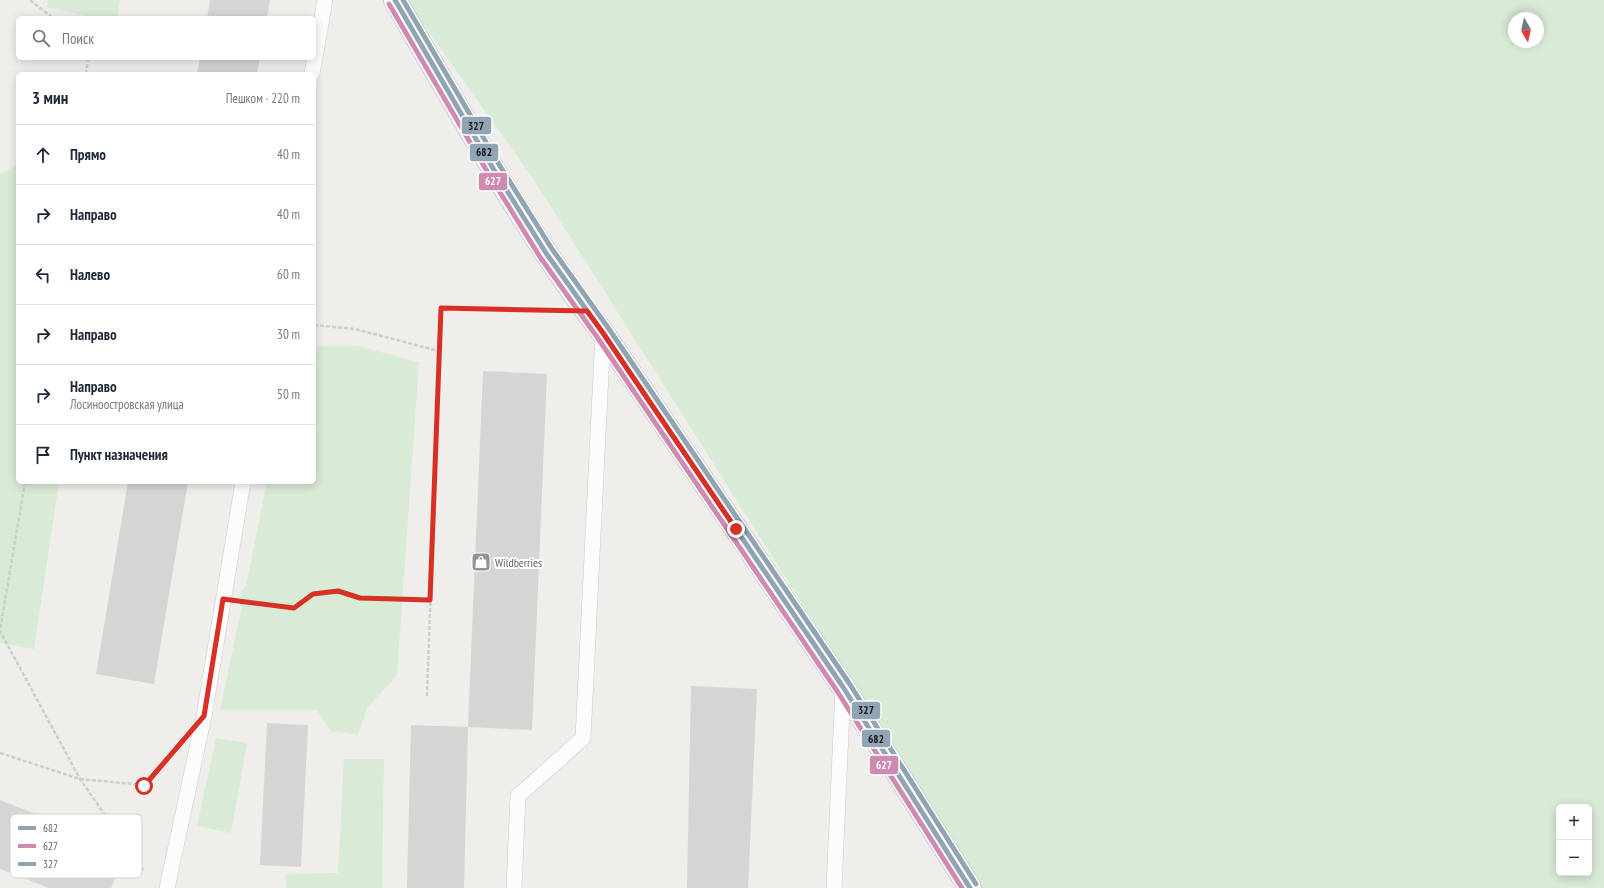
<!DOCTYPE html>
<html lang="ru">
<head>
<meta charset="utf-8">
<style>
  body { margin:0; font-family:"PT Sans Narrow",sans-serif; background:#f2f2f3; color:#1f2937 }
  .controls { position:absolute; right:12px; bottom:12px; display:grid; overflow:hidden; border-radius:6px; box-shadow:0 2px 10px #0003 }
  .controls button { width:36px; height:36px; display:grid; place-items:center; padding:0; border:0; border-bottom:1px solid #e0e1e3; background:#fff; color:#1f2937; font:20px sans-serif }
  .compass { position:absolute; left:1508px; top:12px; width:36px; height:36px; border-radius:50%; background:#fff; box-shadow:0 2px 10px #0003; rotate:171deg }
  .stop { position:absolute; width:12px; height:12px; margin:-9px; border:3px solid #d93025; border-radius:50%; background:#fff }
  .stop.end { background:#d93025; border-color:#fff; box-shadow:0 1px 4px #0008 }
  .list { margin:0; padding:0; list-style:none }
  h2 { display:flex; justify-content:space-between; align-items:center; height:52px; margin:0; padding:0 16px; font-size:17px }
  h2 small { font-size:13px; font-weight:400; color:#747a83 }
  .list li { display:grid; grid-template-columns:26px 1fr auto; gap:12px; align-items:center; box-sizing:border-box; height:60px; padding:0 16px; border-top:1px solid #e0e1e3 }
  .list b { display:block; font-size:15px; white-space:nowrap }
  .list p { margin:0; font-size:13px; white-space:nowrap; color:#747a83 }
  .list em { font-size:13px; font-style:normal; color:#747a83 }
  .icon { flex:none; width:22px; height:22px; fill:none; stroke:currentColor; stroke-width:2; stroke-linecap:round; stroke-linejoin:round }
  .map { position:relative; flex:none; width:1604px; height:888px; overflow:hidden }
  .search { position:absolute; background:#fff; box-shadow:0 2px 10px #0003; left:16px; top:16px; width:300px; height:44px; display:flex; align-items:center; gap:10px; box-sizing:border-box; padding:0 14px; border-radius:6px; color:#747a83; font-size:15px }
  .panel { position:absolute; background:#fff; box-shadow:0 2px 10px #0003; left:16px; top:72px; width:300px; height:412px; border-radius:6px }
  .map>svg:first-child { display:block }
  .green { fill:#d8ebd6; fill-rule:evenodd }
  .building { fill:#d6d5d3 }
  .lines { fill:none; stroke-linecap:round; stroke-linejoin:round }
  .lane-casing { stroke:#cbcccc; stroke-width:16 }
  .secondary-casing { stroke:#cacacb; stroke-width:24 }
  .path { stroke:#cacfcc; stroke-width:2.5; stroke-dasharray:4 2; stroke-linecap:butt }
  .lane { stroke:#fdfcfc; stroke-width:15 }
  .secondary { stroke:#fdfcfc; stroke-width:22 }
  .bus-1-casing { stroke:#fff; stroke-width:8 }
  .bus-2-casing { stroke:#fff; stroke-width:8 }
  .bus-3-casing { stroke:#fff; stroke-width:8 }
  .bus-1 { stroke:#90a4b4; stroke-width:5 }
  .bus-2 { stroke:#cf8ab2; stroke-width:5 }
  .bus-3 { stroke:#90a4b4; stroke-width:5 }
  .route { stroke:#d93025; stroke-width:5 }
  .labels { text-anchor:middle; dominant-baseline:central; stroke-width:4; stroke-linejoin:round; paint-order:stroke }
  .poi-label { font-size:12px; fill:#5f6368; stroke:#fff; text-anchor:start }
  .key { fill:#fff; stroke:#cfd0d2; stroke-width:1 }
  .key-label { font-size:11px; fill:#5f6368 }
  .line-badge { stroke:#fff; stroke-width:1.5 }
  .badge-label { font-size:11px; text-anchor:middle; font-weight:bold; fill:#fff }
  .pale-badge-label { font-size:11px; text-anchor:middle; font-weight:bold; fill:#111 }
</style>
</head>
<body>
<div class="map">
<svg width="1604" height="888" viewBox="0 0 1604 888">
  <rect width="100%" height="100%" fill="#efeeea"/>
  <g class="green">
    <path d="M48,0H120L117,18H96L47,7Z"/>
    <path d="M406,0H1604V888H982L534,180ZM1514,18H1538V42H1514ZM1559,807H1589V873H1559Z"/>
    <path d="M17,166L18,168V482H59L34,649L0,643V174Z"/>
    <path d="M314,346H357L419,362L397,675L367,708L358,735L331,731L317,710H220L243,601L240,593L246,586L267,482H314Z"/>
    <path d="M216,738L247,743L231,833L197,826Z"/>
    <path d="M344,759H384L382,888H286L285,874L338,873Z"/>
  </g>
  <g class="building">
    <path d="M210,0H270L267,18H207Z"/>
    <path d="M200,58H260L257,74H197Z"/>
    <path d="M483,371L547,374L532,730L468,727Z"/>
    <path d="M128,482H188L154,684L96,674Z"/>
    <path d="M691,686L757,689L748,888H687Z"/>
    <path d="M267,723L308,725L301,867L260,865Z"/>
    <path d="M411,725L468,727L464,888H407Z"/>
    <path d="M0,800L127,850L111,888H49L0,869Z"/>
  </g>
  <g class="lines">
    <g class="lane-casing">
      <g id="lane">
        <path d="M312,74L325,0"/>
        <path d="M167,888L204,716L243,482"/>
        <path d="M514,888L518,796L583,738L603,333"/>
        <path d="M834,888L843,687"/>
      </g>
    </g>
    <g class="secondary-casing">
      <path id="secondary" d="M395,0C461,113 523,229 603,333L843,687L970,888"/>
    </g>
    <g class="path">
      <path d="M30,0L53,18"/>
      <path d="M86,74L88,58"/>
      <path d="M314,325L355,329L439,351"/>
      <path d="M25,482L0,631L80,779L144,871"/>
      <path d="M248,602L294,608L313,594L338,591L360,599L430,600"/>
      <path d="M427,696L441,308L551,311"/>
      <path d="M0,753L80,779L144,785L168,757"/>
    </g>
    <use href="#lane" class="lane"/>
    <use href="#secondary" class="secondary"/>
    <g class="bus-1-casing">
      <path id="bus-1" d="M395,0L494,170L546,253L603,333L843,687L970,888"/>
    </g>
    <g class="bus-2-casing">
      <path id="bus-2" d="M389,4L488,173L540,257L597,337L837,691L962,888"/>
    </g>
    <g class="bus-3-casing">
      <path id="bus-3" d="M403,0L500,166L552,249L609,329L849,683L976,884"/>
    </g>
    <use href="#bus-1" class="bus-1"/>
    <use href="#bus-2" class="bus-2"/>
    <use href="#bus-3" class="bus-3"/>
  </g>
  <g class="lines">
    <path class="route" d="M144,786L204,716L223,599L294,608L313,594L338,591L360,598L430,600L441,308L587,311L603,333L736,529"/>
  </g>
  <defs>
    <g id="shop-square" transform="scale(1)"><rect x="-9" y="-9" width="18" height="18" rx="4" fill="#919496" stroke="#fff"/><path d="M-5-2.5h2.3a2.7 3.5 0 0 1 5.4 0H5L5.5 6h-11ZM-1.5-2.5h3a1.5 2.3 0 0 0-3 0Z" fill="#fff"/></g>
  </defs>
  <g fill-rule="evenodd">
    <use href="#shop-square" x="481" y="562"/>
  </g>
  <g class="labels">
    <g class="poi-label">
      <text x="495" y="562">Wildberries</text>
    </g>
  </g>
  <rect x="10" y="814" width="132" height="64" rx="6" class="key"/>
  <rect x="18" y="826" width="18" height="4" fill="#90a4b4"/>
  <rect x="18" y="844" width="18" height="4" fill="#cf8ab2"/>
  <rect x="18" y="862" width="18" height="4" fill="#90a4b4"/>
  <g class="key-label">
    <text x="43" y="832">682</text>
    <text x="43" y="850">627</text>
    <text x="43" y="868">327</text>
  </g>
  <g class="line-badge">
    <rect x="461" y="116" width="31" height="19" rx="4" fill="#90a4b4"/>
    <rect x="469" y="143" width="30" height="19" rx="4" fill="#90a4b4"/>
    <rect x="478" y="172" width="30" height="19" rx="4" fill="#cf8ab2"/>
    <rect x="851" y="701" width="30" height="19" rx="4" fill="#90a4b4"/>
    <rect x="861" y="729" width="30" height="19" rx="4" fill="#90a4b4"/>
    <rect x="869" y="755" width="30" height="20" rx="4" fill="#cf8ab2"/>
  </g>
  <g class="badge-label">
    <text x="493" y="185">627</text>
    <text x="884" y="769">627</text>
  </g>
  <g class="pale-badge-label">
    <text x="476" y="130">327</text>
    <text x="484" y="156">682</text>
    <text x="866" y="714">327</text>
    <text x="876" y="743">682</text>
  </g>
</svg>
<div class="controls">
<button>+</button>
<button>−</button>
</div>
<svg class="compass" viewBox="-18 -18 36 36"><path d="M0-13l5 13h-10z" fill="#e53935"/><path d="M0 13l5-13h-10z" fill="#747a83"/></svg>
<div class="stop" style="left:144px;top:786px"></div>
<div class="stop end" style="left:736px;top:529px"></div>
<div class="search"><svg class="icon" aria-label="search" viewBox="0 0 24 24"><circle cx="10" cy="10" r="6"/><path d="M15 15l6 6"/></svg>Поиск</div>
<section class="panel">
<h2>3 мин<small>Пешком · 220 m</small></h2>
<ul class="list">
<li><svg class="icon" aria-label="ahead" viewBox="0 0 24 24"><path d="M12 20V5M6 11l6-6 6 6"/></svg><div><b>Прямо</b></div><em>40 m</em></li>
<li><svg class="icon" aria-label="right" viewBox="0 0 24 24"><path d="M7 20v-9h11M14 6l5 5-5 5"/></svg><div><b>Направо</b></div><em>40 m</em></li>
<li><svg class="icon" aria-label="left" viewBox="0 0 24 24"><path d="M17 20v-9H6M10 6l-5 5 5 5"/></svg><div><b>Налево</b></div><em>60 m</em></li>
<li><svg class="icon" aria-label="right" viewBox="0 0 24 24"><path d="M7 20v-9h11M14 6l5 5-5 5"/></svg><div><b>Направо</b></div><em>30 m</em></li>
<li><svg class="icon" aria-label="right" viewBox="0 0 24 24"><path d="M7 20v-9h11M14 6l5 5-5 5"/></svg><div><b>Направо</b><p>Лосиноостровская улица</p></div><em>50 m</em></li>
<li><svg class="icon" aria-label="arrive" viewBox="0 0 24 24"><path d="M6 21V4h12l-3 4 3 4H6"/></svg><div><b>Пункт назначения</b></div></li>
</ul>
</section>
</div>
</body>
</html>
